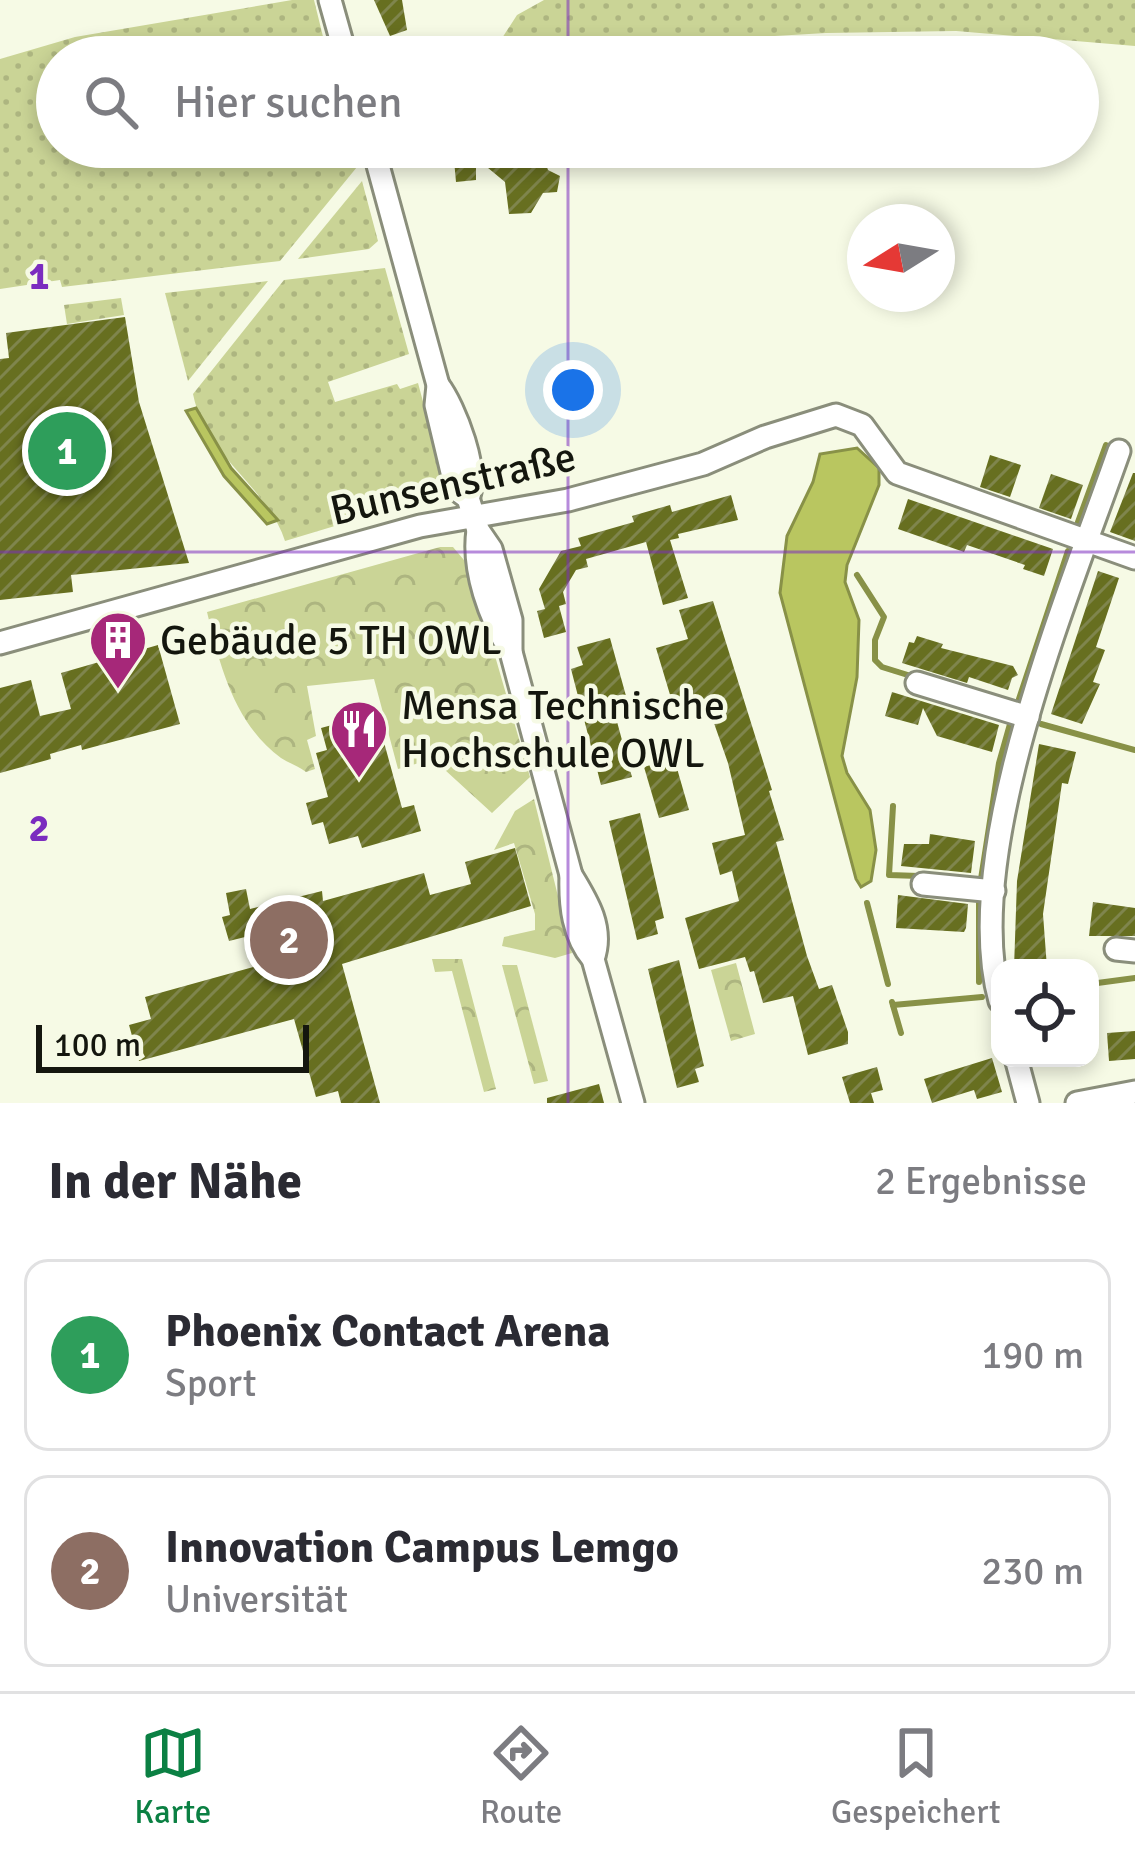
<!DOCTYPE html>
<html lang="de">
<head>
<meta charset="utf-8">
<style>
  body { margin:0; font-family:Signika,sans-serif; background:#f2f2f3; color:#2b2b33 }
  .controls { position:absolute; right:36px; bottom:36px; display:grid; overflow:hidden; border-radius:24px; box-shadow:0 6px 18px #0003 }
  .controls button { width:108px; height:108px; display:grid; place-items:center; padding:0; border:0; border-bottom:3px solid #e1e1e2; background:#fff; color:#2b2b33; font:60px sans-serif }
  .compass { position:absolute; left:847px; top:204px; width:108px; height:108px; border-radius:50%; background:#fff; box-shadow:0 6px 18px #0003; rotate:259deg }
  .scale { position:absolute; left:36px; bottom:30px; width:273px; box-sizing:border-box; padding-left:12px; border:6px solid #14160e; border-top:0; font-size:33px; line-height:42px; white-space:nowrap; color:#14160e; -webkit-text-stroke:9px #f6fae5; paint-order:stroke }
  .you { position:absolute; left:573px; top:390px; width:42px; height:42px; margin:-30px; border:9px solid #fff; border-radius:50%; background:#1a73e8; box-shadow:0 0 0 18px #1a73e833 }
  .badge { display:grid; place-items:center; width:78px; height:78px; border-radius:50%; background:#0b8043; color:#fff; font-size:39px; font-weight:700 }
  .pin { position:absolute; translate:-50% -50%; border:6px solid #fff; box-shadow:0 3px 12px #0006 }
  .list { margin:0; padding:0; list-style:none }
  h2 { display:flex; justify-content:space-between; align-items:center; height:156px; margin:0; padding:0 48px; font-size:51px }
  h2 small { font-size:39px; font-weight:400; color:#7c7c81 }
  .list li { display:grid; grid-template-columns:78px 1fr auto; gap:36px; align-items:center; box-sizing:border-box; height:192px; margin:0 24px 24px; padding:0 24px; border:3px solid #e1e1e2; border-radius:24px }
  .list b { display:block; font-size:45px; white-space:nowrap }
  .list p { margin:0; font-size:39px; white-space:nowrap; color:#7c7c81 }
  .list em { font-size:39px; font-style:normal; color:#7c7c81 }
  .icon { flex:none; width:66px; height:66px; fill:none; stroke:currentColor; stroke-width:2; stroke-linecap:round; stroke-linejoin:round }
  .map { position:relative; flex:none; width:1135px; height:1103px; overflow:hidden }
  .search { position:absolute; background:#fff; box-shadow:0 6px 18px #0003; left:36px; right:36px; top:36px; height:132px; display:flex; align-items:center; gap:30px; box-sizing:border-box; padding:0 42px; border-radius:66px; color:#7c7c81; font-size:45px }
  .sheet { height:588px; background:#fff }
  nav { display:flex; justify-content:space-around; align-items:center; box-sizing:border-box; height:168px; border-top:3px solid #e1e1e2; background:#fff; font-size:33px; color:#7c7c81 }
  nav a { display:grid; justify-items:center; gap:6px }
  nav .on { color:#0b8043 }
  .map>svg:first-child { display:block }
  .grass { fill:url(#grass-dots) }
  .forest { fill:url(#forest-crowns) }
  .water { fill:#b9c660; stroke:#889147; stroke-width:3 }
  .lines { fill:none; stroke-linecap:round; stroke-linejoin:round }
  .stream { stroke:#889147; stroke-width:6 }
  .building { fill:url(#building-hatch) }
  .minor-casing { stroke:#8a8e7b; stroke-width:27 }
  .minor { stroke:#fff; stroke-width:21 }
  .grid { fill:none; stroke:#7b2cbf; stroke-width:3; stroke-opacity:0.55 }
  .labels { text-anchor:middle; dominant-baseline:central; stroke-width:9; stroke-linejoin:round; paint-order:stroke }
  .street-label { font-size:42px; fill:#14160e; stroke:#f6fae5 }
  .poi-label { font-size:42px; fill:#14160e; stroke:#f6fae5; text-anchor:start }
  .grid-label { font-size:39px; text-anchor:middle; font-weight:bold; fill:#7b2cbf; stroke:#f6fae5; stroke-width:9; stroke-linejoin:round; paint-order:stroke }
</style>
</head>
<body>
<div class="map">
<svg width="1135" height="1103" viewBox="0 0 1135 1103">
  <defs>
    <pattern id="grass-dots" width="8" height="8" patternUnits="userSpaceOnUse" patternTransform="scale(3)"><rect width="8" height="8" fill="#cad496"/><path d="M2 2h.1M6 6h.1" fill="none" stroke="#adb580" stroke-width="1.8" stroke-linecap="round"/></pattern>
    <pattern id="forest-crowns" width="20" height="18" patternUnits="userSpaceOnUse" patternTransform="scale(3)"><rect width="20" height="18" fill="#cad496"/><path d="M2 6a3 3 0 1 1 6 0M12 15a3 3 0 1 1 6 0" fill="none" stroke="#adb580"/></pattern>
    <pattern id="building-hatch" width="6" height="6" patternUnits="userSpaceOnUse" patternTransform="scale(3)"><rect width="6" height="6" fill="#676f20"/><path d="M-1 1l2-2M0 6l6-6M5 7l2-2" fill="none" stroke="#7f854d"/></pattern>
  </defs>
  <rect width="100%" height="100%" fill="#f6fae5"/>
  <g class="grass">
    <path d="M292,0H314L328,57H57V147H350L357,167L280,261L62,287L60,280L0,289V59L75,37Z"/>
    <path d="M544,0H1135V46L956,31L826,33L493,52L517,15Z"/>
    <path d="M362,181L378,241L369,249L298,259Z"/>
    <path d="M385,268L409,354L328,382L335,402L397,384L400,389L418,383L446,487L441,494L285,541C268,487 205,456 193,394L284,280Z"/>
    <path d="M268,281L188,381L165,293Z"/>
    <path d="M121,298L124,315L67,324L64,305Z"/>
  </g>
  <g class="forest">
    <path d="M440,547H453L469,566L530,777L492,813L433,759L398,769L374,679L307,686L316,736L307,740L315,769L306,772C298,766 289,763 281,758C234,723 220,666 207,612Z"/>
    <path d="M534,799L572,953L555,958L502,946L504,937L535,930V914L514,843L494,850L515,811Z"/>
    <path d="M432,959H462L496,1089L484,1092L452,971L435,972Z"/>
    <path d="M736,963L755,1034L731,1041L711,970Z"/>
    <path d="M502,965H517L548,1081L534,1084Z"/>
  </g>
  <g class="water">
    <path d="M196,408L231,468L278,520L267,524L224,476L186,411Z"/>
    <path d="M857,448L879,468V485L847,565L845,582L859,620L857,677L842,756L847,773L870,810L876,850L871,881L861,887L856,879L780,593L787,536L813,482L820,454Z"/>
  </g>
  <g class="lines">
    <g class="stream">
      <path d="M1078,522L1106,445"/>
      <path d="M857,575L884,617L875,640V660L882,667L911,676"/>
      <path d="M1019,699L1068,551"/>
      <path d="M1041,724L1135,750"/>
      <path d="M893,806L889,875L919,876"/>
      <path d="M981,879L999,763L1010,724"/>
      <path d="M867,903L888,984"/>
      <path d="M979,982V900"/>
      <path d="M1090,984L1135,978"/>
      <path d="M892,1002L901,1033"/>
      <path d="M893,1005L982,997"/>
    </g>
  </g>
  <g class="building">
    <path d="M374,0H402L407,30L390,36Z"/>
    <path d="M421,147H540L548,170L560,176L557,192L543,193L531,213L509,214L505,182L476,158V180L456,182L454,160L422,162Z"/>
    <path d="M125,317L139,402L189,563L71,575L73,592L0,600V359L9,358L6,333Z"/>
    <path d="M990,455L1021,465L1010,497L980,487Z"/>
    <path d="M1133,473H1135V541L1110,532Z"/>
    <path d="M1051,474L1083,485L1071,519L1039,508Z"/>
    <path d="M731,495L738,520L678,534L679,538L670,540L688,598L663,605L646,542L586,559L588,567L576,570L563,592L566,604L559,606L566,632L544,638L537,611L545,609L539,589L561,551L581,546L578,538L634,522L632,516L670,505L672,512Z"/>
    <path d="M908,499L1053,549L1044,576L1023,569L1025,565L967,545L964,552L898,529Z"/>
    <path d="M1098,571L1119,578L1096,647L1105,650L1093,682L1100,684L1082,724L1051,714Z"/>
    <path d="M713,601L772,790L769,791L784,840L776,842L807,956L819,989L832,985L848,1032V1044L808,1055L793,996L763,1003L754,971L750,972L745,957L699,969L685,918L739,901L732,871L720,875L712,843L745,835L728,763L709,709L677,718L656,648L688,639L679,610Z"/>
    <path d="M917,636L943,644L941,648L1013,666L1018,675L1012,678L1008,690L969,677L967,683L902,663L909,642L914,643Z"/>
    <path d="M610,638L631,714L616,718L632,777L601,785L571,669L583,665L577,647Z"/>
    <path d="M158,645L180,724L82,750L81,745L50,754L51,759L0,773V688L31,680L40,716L71,709L61,673Z"/>
    <path d="M892,692L999,725L992,752L937,736L923,708L918,725L885,716Z"/>
    <path d="M365,716L371,738L382,735L402,808L414,805L421,831L362,848L358,836L329,844L323,822L312,825L306,803L328,797L316,753L327,750L321,728Z"/>
    <path d="M1039,744L1076,752L1068,784L1062,783L1043,914L1047,968H1014L1017,881Z"/>
    <path d="M674,758L689,810L659,818L644,767Z"/>
    <path d="M640,813L664,918L655,921L658,934L637,940L609,821Z"/>
    <path d="M930,834L975,841L971,873L901,866L904,844H929Z"/>
    <path d="M515,848L531,906L342,964L380,1103H341L338,1091L316,1097L294,1019L139,1061L129,1025L151,1019L145,997L257,966L249,936L229,941L222,917L230,915L226,893L246,889L250,909L322,891L323,901L424,873L430,895L471,884L465,862Z"/>
    <path d="M898,895L968,904L966,928L964,932L896,928Z"/>
    <path d="M1093,902L1135,908V936H1089Z"/>
    <path d="M679,960L704,1066L695,1069L699,1082L677,1088L648,969Z"/>
    <path d="M1135,1031V1059L1109,1061L1107,1033Z"/>
    <path d="M992,1058L1002,1092L977,1099L974,1090L932,1103L924,1079Z"/>
    <path d="M877,1067L883,1090L871,1093L874,1103H850L842,1077Z"/>
    <path d="M599,1084L604,1103H547V1098Z"/>
  </g>
  <g class="lines">
    <g class="minor-casing">
      <g id="minor">
        <path d="M330,0L346,57"/>
        <path d="M373,147L438,385L436,405L456,489L468,498L478,530L491,549L511,620V652L571,875C587,901 604,928 593,959"/>
        <path d="M438,385C455,407 480,473 468,498"/>
        <path d="M478,530C472,570 490,618 511,652"/>
        <path d="M0,643L420,526L568,500L703,464L765,437L836,415L862,425L897,473L1135,558"/>
        <path d="M917,683L1028,717"/>
        <path d="M571,875C570,905 573,936 593,959L633,1103"/>
        <path d="M923,884L994,891"/>
        <path d="M1116,949L1135,951"/>
        <path d="M1000,1001C959,854 1069,594 1119,451"/>
        <path d="M1016,1058L1028,1103"/>
        <path d="M1077,1103L1135,1092"/>
      </g>
    </g>
    <use href="#minor" class="minor"/>
  </g>
  <path class="grid" d="M568,0V57M568,147V1103M0,552H1135"/>
  <defs>
    <g id="building-pin" transform="scale(3)"><path d="M0 17L-7.5 6A9.5 9.5 0 1 1 7.5 6Z" fill="#a62879" stroke="#f6fae5"/><path d="M-4-6H4V6H1V3H-1V6H-4ZM-2.5-4.3h1.7v1.8h-1.7ZM.8-4.3h1.7v1.8H.8ZM-2.5-1h1.7V.8h-1.7ZM.8-1h1.7V.8H.8Z" fill="#fff"/></g>
    <g id="restaurant-pin" transform="scale(3)"><path d="M0 17L-7.5 6A9.5 9.5 0 1 1 7.5 6Z" fill="#a62879" stroke="#f6fae5"/><path d="M-5-6h1v4h1v-4h1v4h1v-4h1v5L-1.5 .5V6h-2V.5L-5-1ZM5-6V6H3V1.5H1.5Q1.5-4 5-6Z" fill="#fff"/></g>
  </defs>
  <g fill-rule="evenodd">
    <use href="#building-pin" x="118" y="640"/>
    <use href="#restaurant-pin" x="359" y="729"/>
  </g>
  <g class="labels">
    <g class="street-label">
      <text transform="translate(453 484) rotate(-13)">Bunsenstraße</text>
    </g>
    <g class="poi-label">
      <text x="160" y="640">Gebäude 5 TH OWL</text>
      <text x="401" y="705">Mensa Technische<tspan x="401" dy="48">Hochschule OWL</tspan></text>
    </g>
  </g>
  <g class="grid-label">
    <text x="39" y="289">1</text>
    <text x="39" y="841">2</text>
  </g>
</svg>
<div class="controls">
<button><svg class="icon" aria-label="locate" viewBox="0 0 24 24"><circle cx="12" cy="12" r="6"/><path d="M12 2v4M12 18v4M2 12h4M18 12h4"/></svg></button>
</div>
<svg class="compass" viewBox="-18 -18 36 36"><path d="M0-13l5 13h-10z" fill="#e53935"/><path d="M0 13l5-13h-10z" fill="#7c7c81"/></svg>
<div class="scale">100 m</div>
<div class="you"></div>
<div class="pin badge" style="left:67px;top:451px;background:#2e9e5b">1</div>
<div class="pin badge" style="left:289px;top:940px;background:#8d6e63">2</div>
<div class="search"><svg class="icon" aria-label="search" viewBox="0 0 24 24"><circle cx="10" cy="10" r="6"/><path d="M15 15l6 6"/></svg>Hier suchen</div>
</div>
<section class="sheet">
<h2>In der Nähe<small>2 Ergebnisse</small></h2>
<ul class="list">
<li><span class="badge" style="background:#2e9e5b">1</span><div><b>Phoenix Contact Arena</b><p>Sport</p></div><em>190 m</em></li>
<li><span class="badge" style="background:#8d6e63">2</span><div><b>Innovation Campus Lemgo</b><p>Universität</p></div><em>230 m</em></li>
</ul>
</section>
<nav>
<a class="on"><svg class="icon" aria-label="map" viewBox="0 0 24 24"><path d="M3 6l6-2 6 2 6-2v14l-6 2-6-2-6 2zM9 4v14M15 6v14"/></svg>Karte</a>
<a><svg class="icon" aria-label="directions" viewBox="0 0 24 24"><path d="M12 3l9 9-9 9-9-9zM9 14v-3h6M13 9l2 2-2 2"/></svg>Route</a>
<a><svg class="icon" aria-label="saved" viewBox="0 0 24 24"><path d="M7 4h10v16l-5-4-5 4z"/></svg>Gespeichert</a>
</nav>
</body>
</html>
